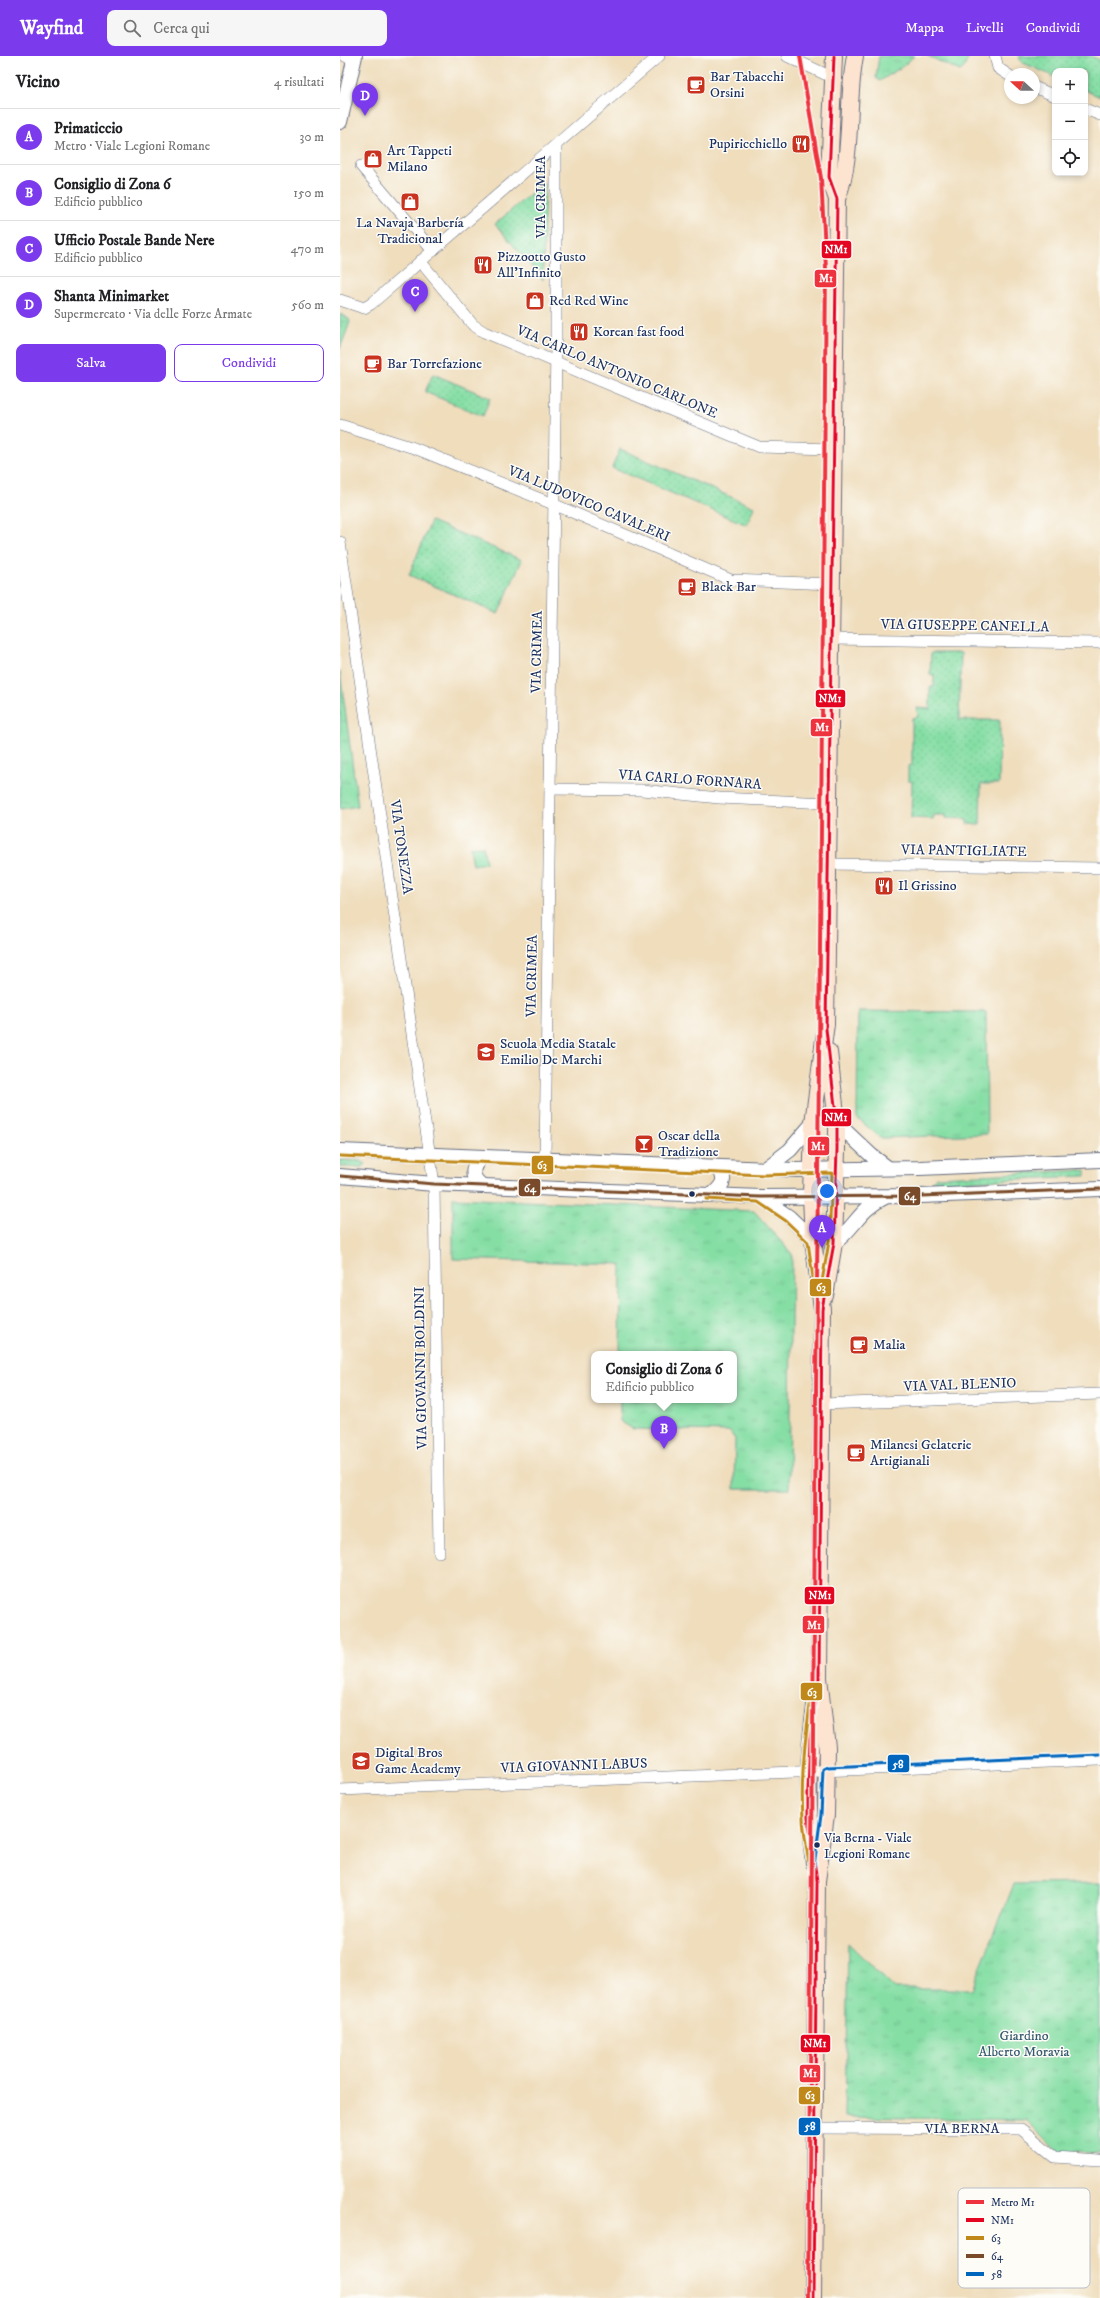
<!DOCTYPE html>
<html lang="it">
<head>
<meta charset="utf-8">
<style>
  body { margin:0; font-family:"IM FELL DW Pica",serif; background:#f6f6f6; color:#202124 }
  .controls { position:absolute; right:12px; top:12px; display:grid; overflow:hidden; border-radius:8px; box-shadow:0 2px 6px #0003 }
  .controls button { width:36px; height:36px; display:grid; place-items:center; padding:0; border:0; border-bottom:1px solid #e0e0e0; background:#fff; color:#202124; font:20px sans-serif }
  .compass { position:absolute; left:664px; top:12px; width:36px; height:36px; border-radius:50%; background:#fff; box-shadow:0 2px 6px #0003; rotate:291deg }
  .you { position:absolute; left:487px; top:1135px; width:14px; height:14px; margin:-10px; border:3px solid #fff; border-radius:50%; background:#1a73e8; box-shadow:0 0 0 6px #1a73e833 }
  .badge { display:grid; place-items:center; width:26px; height:26px; border-radius:50%; background:#7c3aed; color:#fff; font-size:13px; font-weight:700 }
  .pin { position:absolute; translate:-50% -33px; filter:drop-shadow(0 1px 2px #0008) }
  .pin::after { content:''; position:absolute; top:21px; width:14px; height:12px; background:inherit; clip-path:polygon(0 0,100% 0,50% 100%) }
  .popup { position:absolute; left:251px; top:1295px; width:146px; height:52px; box-sizing:border-box; display:grid; place-content:center; border-radius:8px; background:#fff; filter:drop-shadow(0 1px 3px #0005); font-size:13px; white-space:nowrap; color:#757577 }
  .popup b { font-size:15px; color:#202124 }
  .popup::after { content:''; position:absolute; left:50%; top:100%; margin-left:-8px; border:8px solid transparent; border-top-color:#fff }
  .list { margin:0; padding:0; list-style:none }
  h2 { display:flex; justify-content:space-between; align-items:center; height:52px; margin:0; padding:0 16px; font-size:17px }
  h2 small { font-size:13px; font-weight:400; color:#757577 }
  .list li { display:grid; grid-template-columns:26px 1fr auto; gap:12px; align-items:center; box-sizing:border-box; height:56px; padding:0 16px; border-top:1px solid #e0e0e0 }
  .list b { display:block; font-size:15px; white-space:nowrap }
  .list p { margin:0; font-size:13px; white-space:nowrap; color:#757577 }
  .list em { font-size:13px; font-style:normal; color:#757577 }
  .actions { display:flex; gap:8px; padding:12px 16px }
  .actions a { flex:1; padding:9px 0; border:1px solid #7c3aed; border-radius:8px; text-align:center; font-size:14px; color:#7c3aed }
  .actions .main { background:#7c3aed; color:#fff }
  .icon { flex:none; width:22px; height:22px; fill:none; stroke:currentColor; stroke-width:2; stroke-linecap:round; stroke-linejoin:round }
  .map { position:relative; flex:none; width:760px; height:2242px; overflow:hidden }
  header { display:flex; align-items:center; gap:24px; box-sizing:border-box; height:56px; padding:0 20px; background:#7c3aed; color:#fff }
  header strong { font-size:19px }
  nav { display:flex; gap:22px; margin-inline-start:auto; font-size:14px }
  .search { width:280px; height:36px; background:#f6f6f6; display:flex; align-items:center; gap:10px; box-sizing:border-box; padding:0 14px; border-radius:8px; color:#757577; font-size:15px }
  main { display:flex }
  aside { flex:1; background:#fff }
  .map>svg:first-child { display:block }
  .grass { fill:url(#grass-dots); stroke:#508681 }
  .park { fill:url(#park-tufts); stroke:#508681 }
  .pitch { fill:#85dea4; stroke:#508681 }
  .lines { fill:none; stroke-linecap:round; stroke-linejoin:round }
  .minor-casing { stroke:#656c7f; stroke-width:12 }
  .tertiary-casing { stroke:#656c7f; stroke-width:16 }
  .secondary-casing { stroke:#656c7f; stroke-width:18 }
  .minor { stroke:#fff; stroke-width:11 }
  .tertiary { stroke:#fff; stroke-width:14 }
  .secondary { stroke:#fde4d0; stroke-width:16 }
  .bus-1-casing { stroke:#fdfcf7; stroke-width:6 }
  .bus-2-casing { stroke:#fdfcf7; stroke-width:6 }
  .bus-3-casing { stroke:#fdfcf7; stroke-width:6 }
  .bus-4-casing { stroke:#fdfcf7; stroke-width:6 }
  .bus-1 { stroke:#e40520; stroke-width:3 }
  .bus-2 { stroke:#c08818; stroke-width:3 }
  .bus-3 { stroke:#7a4b2a; stroke-width:3 }
  .bus-4 { stroke:#0065bd; stroke-width:3 }
  .metro-1-casing { stroke:#fdfcf7; stroke-width:7 }
  .metro-1 { stroke:#ee333e; stroke-width:4 }
  .bus-dot { fill:#1b2f5e; stroke:#fdfcf7; stroke-width:1.5 }
  .labels { text-anchor:middle; dominant-baseline:central; stroke-width:3; stroke-linejoin:round; paint-order:stroke }
  .bus-label { font-size:13px; fill:#1b2f5e; stroke:#fdfcf7; text-anchor:start }
  .poi-label { font-size:14px; fill:#1b2f5e; stroke:#fdfcf7; text-anchor:start }
  .street-label { font-size:14px; fill:#1b2f5e; stroke:#fdfcf7 }
  .park-label { font-size:14px; fill:#365b70; stroke:#fdfcf7 }
  .key { fill:#fdfcf7; stroke:#b9bec9; stroke-width:1 }
  .key-label { font-size:11px; fill:#1b2f5e }
  .line-badge { stroke:#fdfcf7; stroke-width:1.5 }
  .badge-label { font-size:11px; text-anchor:middle; font-weight:bold; fill:#fff }
</style>
</head>
<body>
<header>
<strong>Wayfind</strong>
<div class="search"><svg class="icon" aria-label="search" viewBox="0 0 24 24"><circle cx="10" cy="10" r="6"/><path d="M15 15l6 6"/></svg>Cerca qui</div>
<nav><a>Mappa</a><a>Livelli</a><a>Condividi</a></nav>
</header>
<main>
<aside>
<h2>Vicino<small>4 risultati</small></h2>
<ul class="list">
<li><span class="badge">A</span><div><b>Primaticcio</b><p>Metro · Viale Legioni Romane</p></div><em>30 m</em></li>
<li><span class="badge">B</span><div><b>Consiglio di Zona 6</b><p>Edificio pubblico</p></div><em>150 m</em></li>
<li><span class="badge">C</span><div><b>Ufficio Postale Bande Nere</b><p>Edificio pubblico</p></div><em>470 m</em></li>
<li><span class="badge">D</span><div><b>Shanta Minimarket</b><p>Supermercato · Via delle Forze Armate</p></div><em>560 m</em></li>
</ul>
<div class="actions"><a class="main">Salva</a><a>Condividi</a></div>
</aside>
<div class="map">
<svg width="760" height="2242" viewBox="0 0 760 2242">
  <defs>
    <pattern id="grass-dots" width="8" height="8" patternUnits="userSpaceOnUse"><rect width="8" height="8" fill="#85dea4"/><path d="M2 2h.1M6 6h.1" fill="none" stroke="#72bf90" stroke-width="1.8" stroke-linecap="round"/></pattern>
    <pattern id="park-tufts" width="24" height="20" patternUnits="userSpaceOnUse"><rect width="24" height="20" fill="#85dea4"/><path d="M3 7l-1-3M5 7V3M7 7l1-3M15 17l-1-3M17 17v-4M19 17l1-3" fill="none" stroke="#72bf90"/></pattern>
  </defs>
  <rect width="100%" height="100%" fill="#fdfcf7"/>
  <filter id="ink" filterUnits="userSpaceOnUse"><feTurbulence type="fractalNoise" baseFrequency=".025" numOctaves="2"/><feDisplacementMap in="SourceGraphic" scale="8" xChannelSelector="R" yChannelSelector="G"/><feConvolveMatrix kernelMatrix="1 2 1 2 8 2 1 2 1" color-interpolation-filters="sRGB"/></filter>
  <filter id="wash" filterUnits="userSpaceOnUse"><feTurbulence type="fractalNoise" baseFrequency=".012" numOctaves="4" result="noise"/><feDisplacementMap in="SourceGraphic" scale="16" xChannelSelector="R" yChannelSelector="G"/><feGaussianBlur stdDeviation="0.9" result="paint"/><feColorMatrix in="noise" values="0 0 0 0 0 0 0 0 0 0 0 0 0 0 0 0 0 1.4 0 .05"/><feComposite in="paint" operator="in"/></filter>
  <g filter="url(#wash)">
    <rect width="100%" height="100%" fill="#efddbc"/>
    <g class="grass">
      <path d="M679,0H751L760,4V41L745,34V15H715V21L681,6Z"/>
      <path d="M203,127L205,128L203,224L155,168Z"/>
      <path d="M93,318L150,342L143,360L85,336Z"/>
      <path d="M280,393L414,451L407,469L272,412Z"/>
      <path d="M91,465L182,504L158,558L69,519Z"/>
      <path d="M591,597H621L619,664H660L659,728H641L640,769L627,768V763L606,762V759H594L593,763L571,762L572,725H568V710L572,709V662L578,661L577,652L590,653V631H594V619L590,618Z"/>
      <path d="M0,1104L20,1105L26,1108L23,1111H0Z"/>
      <path d="M746,1114V1120L591,1127L596,1121Z"/>
    </g>
    <g class="park">
      <path d="M539,0H574L563,10L540,25L536,22Z"/>
      <path d="M588,0H629L624,12L620,15Z"/>
      <path d="M0,258L9,263L10,266L0,293Z"/>
      <path d="M0,615L18,750L0,753Z"/>
      <path d="M518,955L646,956L647,1078L541,1082L517,1062Z"/>
      <path d="M113,1142L414,1155L452,1198L449,1433H394L395,1383L389,1375L293,1373L280,1365V1344H394V1298H280L281,1208L113,1203Z"/>
      <path d="M760,1827V2097L718,2096L686,2064L505,2061L508,1887L555,1933H632L674,1828Z"/>
    </g>
    <path class="pitch" d="M143,790L146,807L133,809L130,791Z"/>
  </g>
  <g filter="url(#ink)">
    <g class="lines">
      <g class="minor-casing">
        <g id="minor">
          <path d="M5,0L14,5"/>
          <path d="M447,0L491,21"/>
          <path d="M655,0L658,12L670,20"/>
          <path d="M694,31L715,40"/>
          <path d="M745,53L760,59"/>
          <path d="M21,110L93,195"/>
          <path d="M80,205L133,269L144,276L419,391L493,393"/>
          <path d="M0,244L24,252L31,248L319,0"/>
          <path d="M0,369L74,392L213,448L391,524L491,528"/>
          <path d="M0,486L94,1128L99,1496"/>
          <path d="M490,583L760,587"/>
          <path d="M210,733L302,734L379,742L488,747"/>
          <path d="M488,808L760,812"/>
          <path d="M205,1103L216,290V90"/>
          <path d="M482,1348L760,1338"/>
          <path d="M0,1734L760,1704"/>
          <path d="M475,2072L681,2073L715,2101L760,2104"/>
        </g>
      </g>
      <g class="tertiary-casing">
        <g id="tertiary">
          <path d="M0,66L15,0"/>
          <path d="M497,1067L532,1100L548,1112"/>
          <path d="M0,1095L455,1114L580,1112L760,1104"/>
          <path d="M424,1114L450,1094L473,1067"/>
          <path d="M0,1120L94,1128L420,1141L581,1140L760,1133"/>
          <path d="M140,1128C130,1120 132,1110 141,1102"/>
          <path d="M372,1139C382,1130 388,1124 378,1112"/>
          <path d="M420,1141L449,1161L473,1184"/>
          <path d="M494,1187C516,1171 518,1154 545,1141"/>
        </g>
      </g>
      <g class="secondary-casing">
        <g id="secondary">
          <path d="M494,0L489,121L497,143"/>
          <path d="M485,1240L494,1187L497,1094V1067L489,996"/>
          <path d="M474,1807C466,1748 467,1702 476,1643"/>
          <path d="M473,2242L477,1825L486,1759L487,1691L479,1622L482,1253L473,1184L471,1140L473,1067L486,968L497,143C514,98 506,47 515,0"/>
        </g>
      </g>
      <use href="#minor" class="minor"/>
      <use href="#tertiary" class="tertiary"/>
      <use href="#secondary" class="secondary"/>
      <g class="bus-1-casing">
        <path id="bus-1" d="M473,2242L477,1825L468,1762V1735L470,1683L479,1622L482,1253L494,1187L497,1094V1067L486,973L497,143L489,121L494,0"/>
      </g>
      <g class="bus-2-casing">
        <g id="bus-2">
          <path d="M0,1100L424,1119L492,1117L489,1186L477,1253L474,1622C467,1668 460,1715 463,1762C464,1783 469,1804 472,1825L468,2242"/>
          <path d="M366,1143L418,1146L446,1165L468,1186L475,1236"/>
        </g>
      </g>
      <g class="bus-3-casing">
        <path id="bus-3" d="M0,1120L94,1128L420,1141L581,1140L760,1133"/>
      </g>
      <g class="bus-4-casing">
        <path id="bus-4" d="M468,2242L472,1825L481,1759L483,1713L487,1711L760,1699"/>
      </g>
      <use href="#bus-1" class="bus-1"/>
      <use href="#bus-2" class="bus-2"/>
      <use href="#bus-3" class="bus-3"/>
      <use href="#bus-4" class="bus-4"/>
      <g class="metro-1-casing">
        <path id="metro-1" d="M460,0L481,122L486,212L468,2242"/>
      </g>
      <use href="#metro-1" class="metro-1"/>
    </g>
  </g>
  <defs>
    <g id="cafe-square" transform="scale(1)"><rect x="-9" y="-9" width="18" height="18" rx="4" fill="#c8321e" stroke="#fdfcf7"/><path d="M-5.5-4.5H6V0H3Q3 3.5 0 3.5H-2.5Q-5.5 3.5-5.5 0ZM3-3.2v2h1.7v-2ZM-6 4.5H4V6H-6Z" fill="#fff"/></g>
    <g id="restaurant-square" transform="scale(1)"><rect x="-9" y="-9" width="18" height="18" rx="4" fill="#c8321e" stroke="#fdfcf7"/><path d="M-5-6h1v4h1v-4h1v4h1v-4h1v5L-1.5 .5V6h-2V.5L-5-1ZM5-6V6H3V1.5H1.5Q1.5-4 5-6Z" fill="#fff"/></g>
    <g id="shop-square" transform="scale(1)"><rect x="-9" y="-9" width="18" height="18" rx="4" fill="#c8321e" stroke="#fdfcf7"/><path d="M-5-2.5h2.3a2.7 3.5 0 0 1 5.4 0H5L5.5 6h-11ZM-1.5-2.5h3a1.5 2.3 0 0 0-3 0Z" fill="#fff"/></g>
    <g id="school-square" transform="scale(1)"><rect x="-9" y="-9" width="18" height="18" rx="4" fill="#c8321e" stroke="#fdfcf7"/><path d="M0-5L7-2L0 1L-7-2ZM-4 1L0 2.5L4 1V4Q0 6-4 4Z" fill="#fff"/></g>
    <g id="bar-square" transform="scale(1)"><rect x="-9" y="-9" width="18" height="18" rx="4" fill="#c8321e" stroke="#fdfcf7"/><path d="M-6-5H6L.8 .8V4.5H3.5V6h-7V4.5H-.8V.8Z" fill="#fff"/></g>
  </defs>
  <g fill-rule="evenodd">
    <use href="#cafe-square" x="356" y="29"/>
    <use href="#restaurant-square" x="461" y="88"/>
    <use href="#shop-square" x="33" y="103"/>
    <use href="#shop-square" x="70" y="146"/>
    <use href="#restaurant-square" x="143" y="209"/>
    <use href="#shop-square" x="195" y="245"/>
    <use href="#restaurant-square" x="239" y="276"/>
    <use href="#cafe-square" x="33" y="308"/>
    <use href="#cafe-square" x="347" y="531"/>
    <use href="#restaurant-square" x="544" y="830"/>
    <use href="#school-square" x="146" y="996"/>
    <use href="#bar-square" x="304" y="1088"/>
    <use href="#cafe-square" x="519" y="1289"/>
    <use href="#cafe-square" x="516" y="1397"/>
    <use href="#school-square" x="21" y="1705"/>
  </g>
  <g class="bus-dot">
    <circle cx="352" cy="1138" r="3.5"/>
    <circle cx="477" cy="1789" r="3.5"/>
  </g>
  <g class="labels">
    <g class="bus-label">
      <text x="484" y="1782">Via Berna - Viale<tspan x="484" dy="16">Legioni Romane</tspan></text>
    </g>
    <g class="poi-label">
      <text x="370" y="21">Bar Tabacchi<tspan x="370" dy="16">Orsini</tspan></text>
      <text x="447" y="88" text-anchor="end">Pupiricchiello</text>
      <text x="47" y="95">Art Tappeti<tspan x="47" dy="16">Milano</tspan></text>
      <text x="70" y="167" text-anchor="middle">La Navaja Barbería<tspan x="70" dy="16">Tradicional</tspan></text>
      <text x="157" y="201">Pizzootto Gusto<tspan x="157" dy="16">All'Infinito</tspan></text>
      <text x="209" y="245">Red Red Wine</text>
      <text x="253" y="276">Korean fast food</text>
      <text x="47" y="308">Bar Torrefazione</text>
      <text x="361" y="531">Black Bar</text>
      <text x="558" y="830">Il Grissino</text>
      <text x="160" y="988">Scuola Media Statale<tspan x="160" dy="16">Emilio De Marchi</tspan></text>
      <text x="318" y="1080">Oscar della<tspan x="318" dy="16">Tradizione</tspan></text>
      <text x="533" y="1289">Malia</text>
      <text x="530" y="1389">Milanesi Gelaterie<tspan x="530" dy="16">Artigianali</tspan></text>
      <text x="35" y="1697">Digital Bros<tspan x="35" dy="16">Game Academy</tspan></text>
    </g>
    <g class="street-label">
      <text transform="translate(201 141) rotate(-90)">VIA CRIMEA</text>
      <text transform="translate(277 316) rotate(23)">VIA CARLO ANTONIO CARLONE</text>
      <text transform="translate(249 448) rotate(23)">VIA LUDOVICO CAVALERI</text>
      <text transform="translate(625 570) rotate(1)">VIA GIUSEPPE CANELLA</text>
      <text transform="translate(197 596) rotate(-89)">VIA CRIMEA</text>
      <text transform="translate(350 724) rotate(4)">VIA CARLO FORNARA</text>
      <text transform="translate(61 791) rotate(82)">VIA TONEZZA</text>
      <text transform="translate(624 795) rotate(1)">VIA PANTIGLIATE</text>
      <text transform="translate(192 920) rotate(-89)">VIA CRIMEA</text>
      <text transform="translate(81 1312) rotate(-91)">VIA GIOVANNI BOLDINI</text>
      <text transform="translate(620 1329) rotate(-2)">VIA VAL BLENIO</text>
      <text transform="translate(234 1710) rotate(-2)">VIA GIOVANNI LABUS</text>
      <text x="622" y="2073">VIA BERNA</text>
    </g>
    <g class="park-label">
      <text x="684" y="1980">Giardino<tspan x="684" dy="16">Alberto Moravia</tspan></text>
    </g>
  </g>
  <rect x="618" y="2132" width="132" height="100" rx="6" class="key"/>
  <rect x="626" y="2144" width="18" height="4" fill="#ee333e"/>
  <rect x="626" y="2162" width="18" height="4" fill="#e40520"/>
  <rect x="626" y="2180" width="18" height="4" fill="#c08818"/>
  <rect x="626" y="2198" width="18" height="4" fill="#7a4b2a"/>
  <rect x="626" y="2216" width="18" height="4" fill="#0065bd"/>
  <g class="key-label">
    <text x="651" y="2150">Metro M1</text>
    <text x="651" y="2168">NM1</text>
    <text x="651" y="2186">63</text>
    <text x="651" y="2204">64</text>
    <text x="651" y="2222">58</text>
  </g>
  <g class="line-badge">
    <rect x="481" y="184" width="31" height="19" rx="4" fill="#e40520"/>
    <rect x="474" y="213" width="23" height="19" rx="4" fill="#ee333e"/>
    <rect x="475" y="633" width="31" height="19" rx="4" fill="#e40520"/>
    <rect x="470" y="662" width="23" height="19" rx="4" fill="#ee333e"/>
    <rect x="481" y="1052" width="31" height="19" rx="4" fill="#e40520"/>
    <rect x="467" y="1080" width="23" height="20" rx="4" fill="#ee333e"/>
    <rect x="191" y="1099" width="23" height="20" rx="4" fill="#c08818"/>
    <rect x="178" y="1122" width="23" height="19" rx="4" fill="#7a4b2a"/>
    <rect x="558" y="1130" width="23" height="20" rx="4" fill="#7a4b2a"/>
    <rect x="469" y="1222" width="23" height="19" rx="4" fill="#c08818"/>
    <rect x="464" y="1530" width="31" height="19" rx="4" fill="#e40520"/>
    <rect x="462" y="1559" width="23" height="19" rx="4" fill="#ee333e"/>
    <rect x="460" y="1626" width="23" height="19" rx="4" fill="#c08818"/>
    <rect x="547" y="1698" width="23" height="19" rx="4" fill="#0065bd"/>
    <rect x="460" y="1978" width="31" height="19" rx="4" fill="#e40520"/>
    <rect x="459" y="2008" width="22" height="19" rx="4" fill="#ee333e"/>
    <rect x="458" y="2030" width="23" height="19" rx="4" fill="#c08818"/>
    <rect x="458" y="2061" width="23" height="19" rx="4" fill="#0065bd"/>
  </g>
  <g class="badge-label">
    <text x="496" y="197">NM1</text>
    <text x="486" y="226">M1</text>
    <text x="490" y="646">NM1</text>
    <text x="482" y="675">M1</text>
    <text x="496" y="1065">NM1</text>
    <text x="478" y="1094">M1</text>
    <text x="202" y="1113">63</text>
    <text x="190" y="1136">64</text>
    <text x="570" y="1144">64</text>
    <text x="481" y="1235">63</text>
    <text x="480" y="1543">NM1</text>
    <text x="474" y="1573">M1</text>
    <text x="472" y="1640">63</text>
    <text x="558" y="1712">58</text>
    <text x="475" y="1991">NM1</text>
    <text x="470" y="2021">M1</text>
    <text x="470" y="2043">63</text>
    <text x="470" y="2074">58</text>
  </g>
</svg>
<div class="controls">
<button>+</button>
<button>−</button>
<button><svg class="icon" aria-label="locate" viewBox="0 0 24 24"><circle cx="12" cy="12" r="6"/><path d="M12 2v4M12 18v4M2 12h4M18 12h4"/></svg></button>
</div>
<svg class="compass" viewBox="-18 -18 36 36"><path d="M0-13l5 13h-10z" fill="#e53935"/><path d="M0 13l5-13h-10z" fill="#757577"/></svg>
<div class="you"></div>
<div class="pin badge" style="left:482px;top:1192px">A</div>
<div class="pin badge" style="left:324px;top:1393px">B</div>
<div class="popup"><b>Consiglio di Zona 6</b>Edificio pubblico</div>
<div class="pin badge" style="left:75px;top:256px">C</div>
<div class="pin badge" style="left:25px;top:60px">D</div>
</div>
</main>
</body>
</html>
